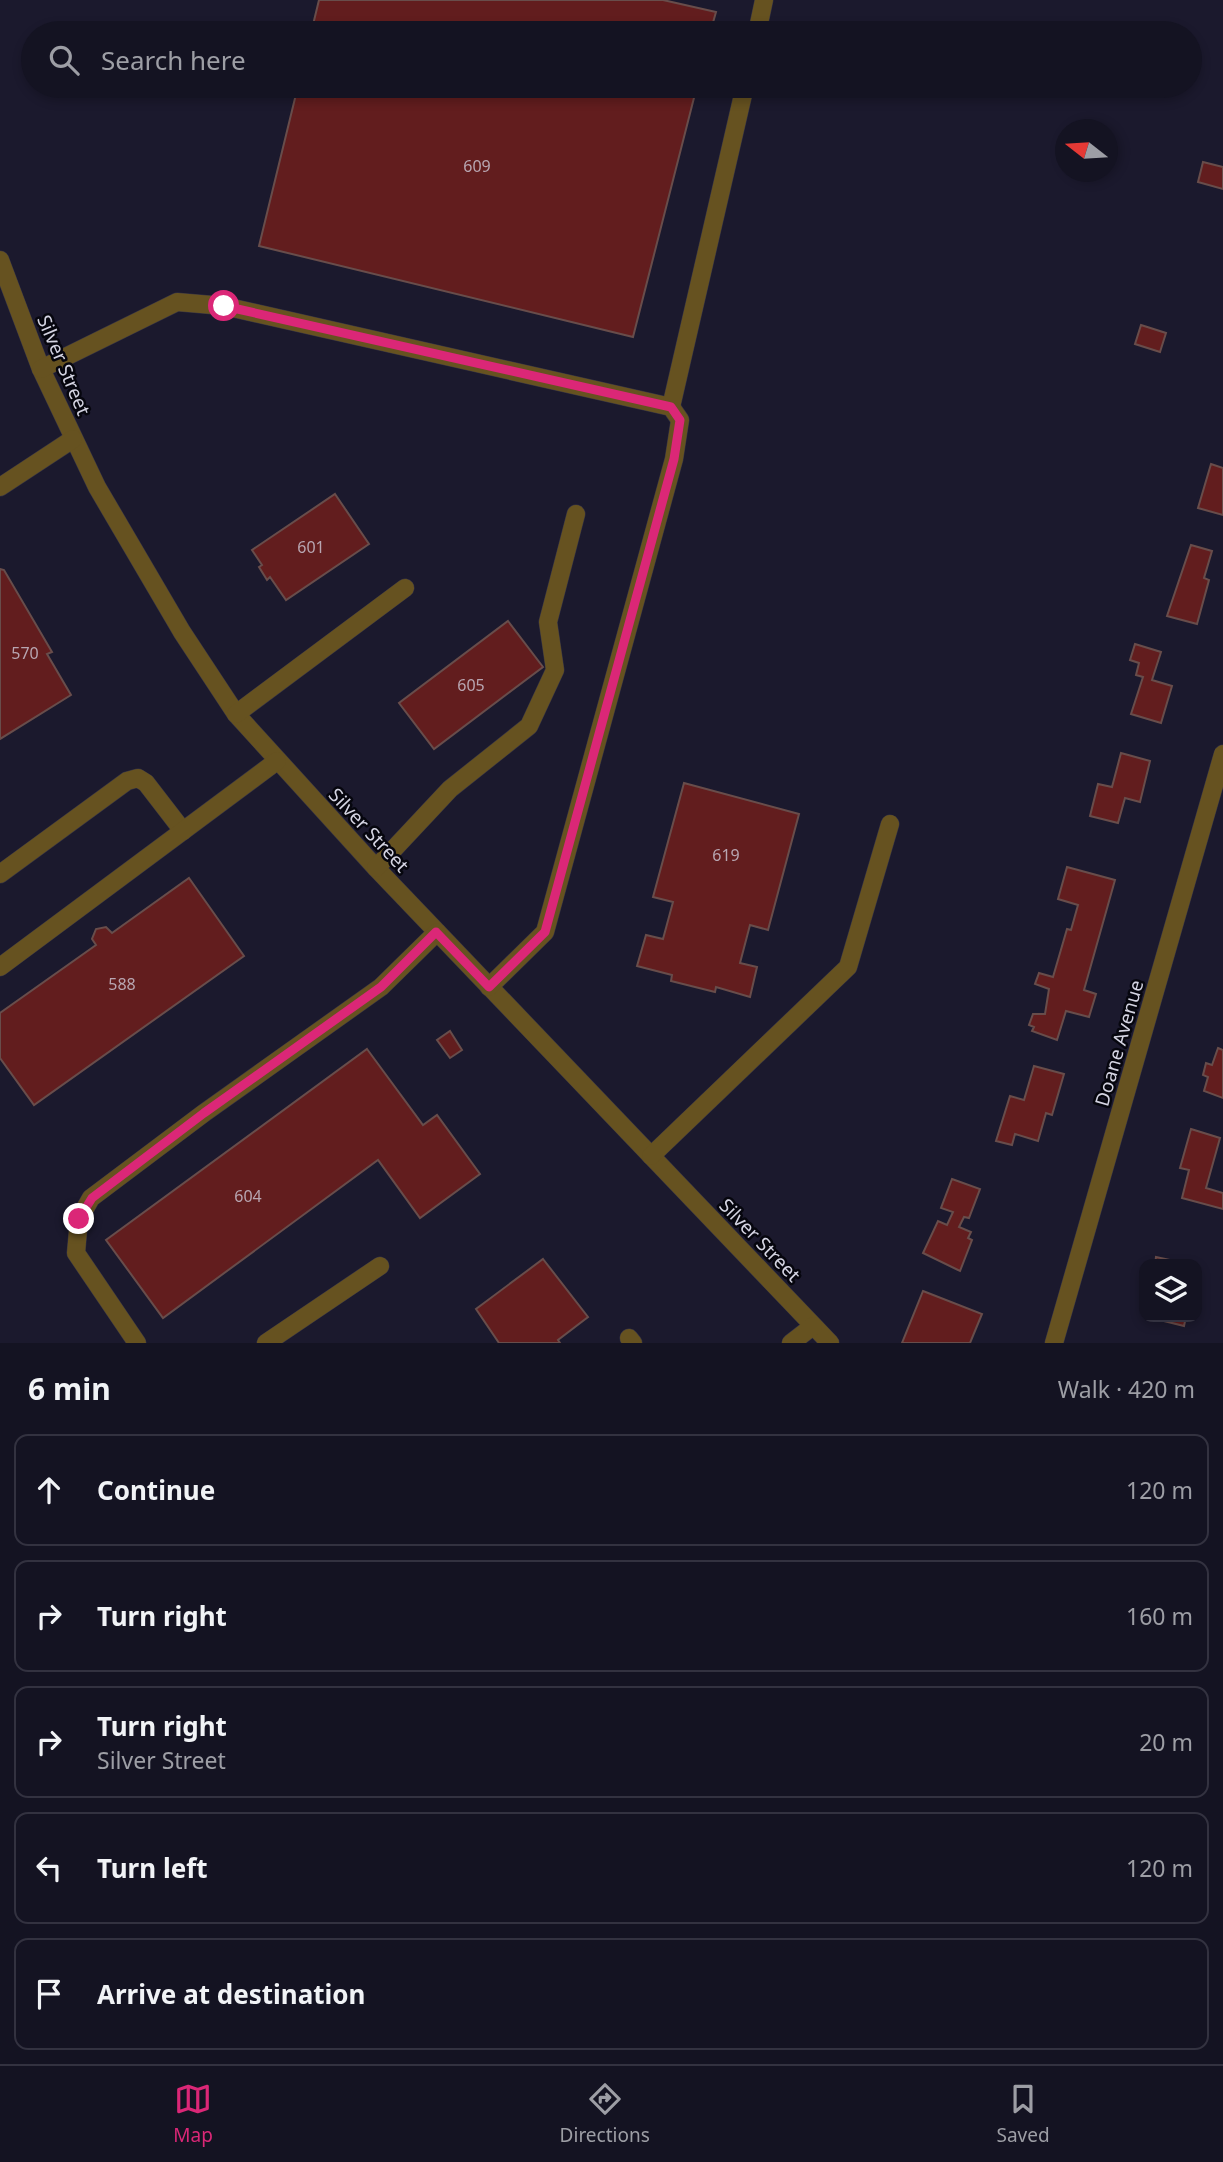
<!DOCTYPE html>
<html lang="en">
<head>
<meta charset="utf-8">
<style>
  body { margin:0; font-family:"Noto Sans",sans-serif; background:#1d1c2a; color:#f1f3f6 }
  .controls { position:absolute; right:21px; bottom:21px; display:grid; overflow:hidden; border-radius:14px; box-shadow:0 4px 10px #0003 }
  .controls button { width:63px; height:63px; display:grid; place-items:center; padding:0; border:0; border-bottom:2px solid #333240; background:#141322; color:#f1f3f6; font:35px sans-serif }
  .compass { position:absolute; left:1055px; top:119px; width:63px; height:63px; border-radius:50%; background:#141322; box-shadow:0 4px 10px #0003; rotate:287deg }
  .stop { position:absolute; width:21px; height:21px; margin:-16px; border:5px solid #db2777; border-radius:50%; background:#fff }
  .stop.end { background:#db2777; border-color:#fff; box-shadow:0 2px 7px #0008 }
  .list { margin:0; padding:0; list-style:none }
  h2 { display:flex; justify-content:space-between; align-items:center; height:91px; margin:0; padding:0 28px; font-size:30px }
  h2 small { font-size:23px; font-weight:400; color:#9d9ea5 }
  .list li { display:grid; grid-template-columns:46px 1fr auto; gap:21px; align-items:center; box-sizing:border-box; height:112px; margin:0 14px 14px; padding:0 14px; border:2px solid #333240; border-radius:14px }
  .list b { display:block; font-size:26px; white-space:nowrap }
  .list p { margin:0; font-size:23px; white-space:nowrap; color:#9d9ea5 }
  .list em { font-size:23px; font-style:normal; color:#9d9ea5 }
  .icon { flex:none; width:38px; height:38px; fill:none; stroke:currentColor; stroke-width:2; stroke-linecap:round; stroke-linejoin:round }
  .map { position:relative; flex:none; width:1223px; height:1343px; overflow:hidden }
  .search { position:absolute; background:#141322; box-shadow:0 4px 10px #0003; left:21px; right:21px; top:21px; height:77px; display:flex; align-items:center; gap:18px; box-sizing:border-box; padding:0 24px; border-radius:38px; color:#9d9ea5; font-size:26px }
  .sheet { height:721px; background:#141322 }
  nav { display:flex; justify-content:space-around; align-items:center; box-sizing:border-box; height:98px; border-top:2px solid #333240; background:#141322; font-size:19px; color:#9d9ea5 }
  nav a { display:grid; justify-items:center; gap:4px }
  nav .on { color:#db2777 }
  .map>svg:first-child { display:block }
  .building { fill:#621d1e; stroke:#684d4b; stroke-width:2 }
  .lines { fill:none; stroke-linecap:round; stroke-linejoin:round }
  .minor-casing { stroke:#353346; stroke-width:19 }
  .minor { stroke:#665220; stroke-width:18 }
  .route { stroke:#db2777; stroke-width:9 }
  .labels { text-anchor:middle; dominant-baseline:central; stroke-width:5; stroke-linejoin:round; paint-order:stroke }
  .number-label { font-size:16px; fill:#b8a6b1 }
  .street-label { font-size:19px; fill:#d4d4e2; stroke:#06060e }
</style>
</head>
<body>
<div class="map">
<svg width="1223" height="1343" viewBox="0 0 1223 1343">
  <rect width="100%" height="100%" fill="#1b192d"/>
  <g class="building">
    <path d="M319,0H663L716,12L710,33H311Z"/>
    <path d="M298,86H697L633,337L259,246Z"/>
    <path d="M1203,162L1223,167V189L1198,182Z"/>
    <path d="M1141,325L1166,333L1160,352L1135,344Z"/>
    <path d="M1211,464L1223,468V515L1198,508Z"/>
    <path d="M335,494L369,544L286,600L270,577L267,580L259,567L262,565L252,550Z"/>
    <path d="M1191,545L1212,551L1204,578L1209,580L1197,624L1167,616Z"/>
    <path d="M0,569L4,570L52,652L47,654L71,695L0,739Z"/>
    <path d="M508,621L543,667L434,749L399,703Z"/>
    <path d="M1135,644L1161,652L1152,680L1172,686L1161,723L1131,714L1143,677L1136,675L1139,663L1130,660Z"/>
    <path d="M1121,753L1150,761L1140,802L1125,798L1118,823L1090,816L1098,784L1112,787Z"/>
    <path d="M684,783L799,814L768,930L750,925L740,963L757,967L750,997L716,987L715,992L671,981L672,975L637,966L646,935L663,939L673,902L653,897Z"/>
    <path d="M1067,867L1115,880L1084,990L1096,994L1089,1017L1066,1011L1057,1040L1032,1031L1034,1027L1029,1025L1033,1014H1045L1049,989L1035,984L1039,973L1053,977L1067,929L1071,930L1078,905L1058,899Z"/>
    <path d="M189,878L244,956L34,1105L0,1058V1013L96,945L92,939L96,929L106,927L112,933Z"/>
    <path d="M450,1031L462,1050L450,1058L437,1040Z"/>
    <path d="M1218,1048L1223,1050V1098L1204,1091L1208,1077L1203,1075L1206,1063L1212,1065Z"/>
    <path d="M367,1049L423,1125L437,1115L480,1174L420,1218L378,1160L163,1318L106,1240Z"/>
    <path d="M1034,1066L1064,1074L1052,1115L1046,1113L1038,1141L1015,1134L1012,1145L996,1141L1010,1096L1024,1100Z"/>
    <path d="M1191,1129L1220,1138L1206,1188L1223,1193V1209L1182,1198L1189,1170L1180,1168Z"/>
    <path d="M952,1179L980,1189L969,1218L964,1217L959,1227L971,1232L968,1238L972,1240L960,1271L923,1253L938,1221L947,1225L953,1212L941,1208Z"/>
    <path d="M1156,1257L1184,1263V1264H1155Z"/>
    <path d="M543,1259L588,1317L558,1340L560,1343H499L476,1309Z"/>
    <path d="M923,1291L982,1314L970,1343H902Z"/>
    <path d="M1157,1317H1186L1184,1326L1156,1319Z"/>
  </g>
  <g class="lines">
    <g class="minor-casing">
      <g id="minor">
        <path d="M757,33L764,0"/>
        <path d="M0,260L41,369L97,487L182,632L236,714L376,868L830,1343"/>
        <path d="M41,369L177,302L224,306L671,407L680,420L674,459L545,932L489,987"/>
        <path d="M671,407L745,86"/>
        <path d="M0,487L73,439"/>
        <path d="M236,714L405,588"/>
        <path d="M376,868L450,789L529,726L555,670L548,622L576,514"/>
        <path d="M0,874L127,781L138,778L146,783L183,831"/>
        <path d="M0,967L277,761"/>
        <path d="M651,1156L848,967L890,824"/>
        <path d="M629,1338L633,1343"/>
        <path d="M137,1343L76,1253L79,1219L91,1198L204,1113L381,987L437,932"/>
        <path d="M266,1343L380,1266"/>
        <path d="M791,1343L813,1326"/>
        <path d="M1054,1343L1223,754"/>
      </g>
    </g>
    <use href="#minor" class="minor"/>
  </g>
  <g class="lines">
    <path class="route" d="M79,1219L92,1198L204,1113L381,987L436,932L489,987L545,932L674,459L680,420L671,407L224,306"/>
  </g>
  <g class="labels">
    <g class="number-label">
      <text x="477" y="166">609</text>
      <text x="311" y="547">601</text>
      <text x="25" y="653">570</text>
      <text x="471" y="685">605</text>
      <text x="726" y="855">619</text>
      <text x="122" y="984">588</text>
      <text x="248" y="1196">604</text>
    </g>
    <g class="street-label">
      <text transform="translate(64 365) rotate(67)">Silver Street</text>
      <text transform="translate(369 830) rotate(47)">Silver Street</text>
      <text transform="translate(1119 1043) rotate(-74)">Doane Avenue</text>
      <text transform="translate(760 1240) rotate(46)">Silver Street</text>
    </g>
  </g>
</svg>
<div class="controls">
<button><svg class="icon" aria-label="layers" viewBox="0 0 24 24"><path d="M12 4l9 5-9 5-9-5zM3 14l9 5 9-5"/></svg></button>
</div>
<svg class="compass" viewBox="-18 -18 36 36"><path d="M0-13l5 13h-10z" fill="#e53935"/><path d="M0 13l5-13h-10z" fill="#9d9ea5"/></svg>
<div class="stop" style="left:224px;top:306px"></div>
<div class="stop end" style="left:79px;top:1219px"></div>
<div class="search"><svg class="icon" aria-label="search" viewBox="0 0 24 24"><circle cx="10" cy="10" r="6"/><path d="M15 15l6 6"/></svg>Search here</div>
</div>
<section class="sheet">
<h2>6 min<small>Walk · 420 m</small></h2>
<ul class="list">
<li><svg class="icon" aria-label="ahead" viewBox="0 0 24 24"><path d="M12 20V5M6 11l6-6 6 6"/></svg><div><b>Continue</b></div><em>120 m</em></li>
<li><svg class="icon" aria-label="right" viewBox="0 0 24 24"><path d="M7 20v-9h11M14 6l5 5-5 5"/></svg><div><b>Turn right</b></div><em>160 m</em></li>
<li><svg class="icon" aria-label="right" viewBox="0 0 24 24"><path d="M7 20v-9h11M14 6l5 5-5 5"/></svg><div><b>Turn right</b><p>Silver Street</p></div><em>20 m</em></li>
<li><svg class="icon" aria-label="left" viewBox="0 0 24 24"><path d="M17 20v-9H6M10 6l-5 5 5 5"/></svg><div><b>Turn left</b></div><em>120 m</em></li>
<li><svg class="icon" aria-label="arrive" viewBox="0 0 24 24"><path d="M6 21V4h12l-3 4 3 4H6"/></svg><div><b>Arrive at destination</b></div></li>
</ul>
</section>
<nav>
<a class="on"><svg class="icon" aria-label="map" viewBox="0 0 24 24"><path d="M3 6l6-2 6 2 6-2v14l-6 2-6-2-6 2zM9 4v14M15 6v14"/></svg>Map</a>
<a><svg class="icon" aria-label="directions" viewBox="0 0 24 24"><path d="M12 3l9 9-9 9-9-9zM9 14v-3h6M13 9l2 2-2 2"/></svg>Directions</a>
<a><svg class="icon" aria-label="saved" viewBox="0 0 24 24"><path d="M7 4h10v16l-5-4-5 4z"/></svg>Saved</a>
</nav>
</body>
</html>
